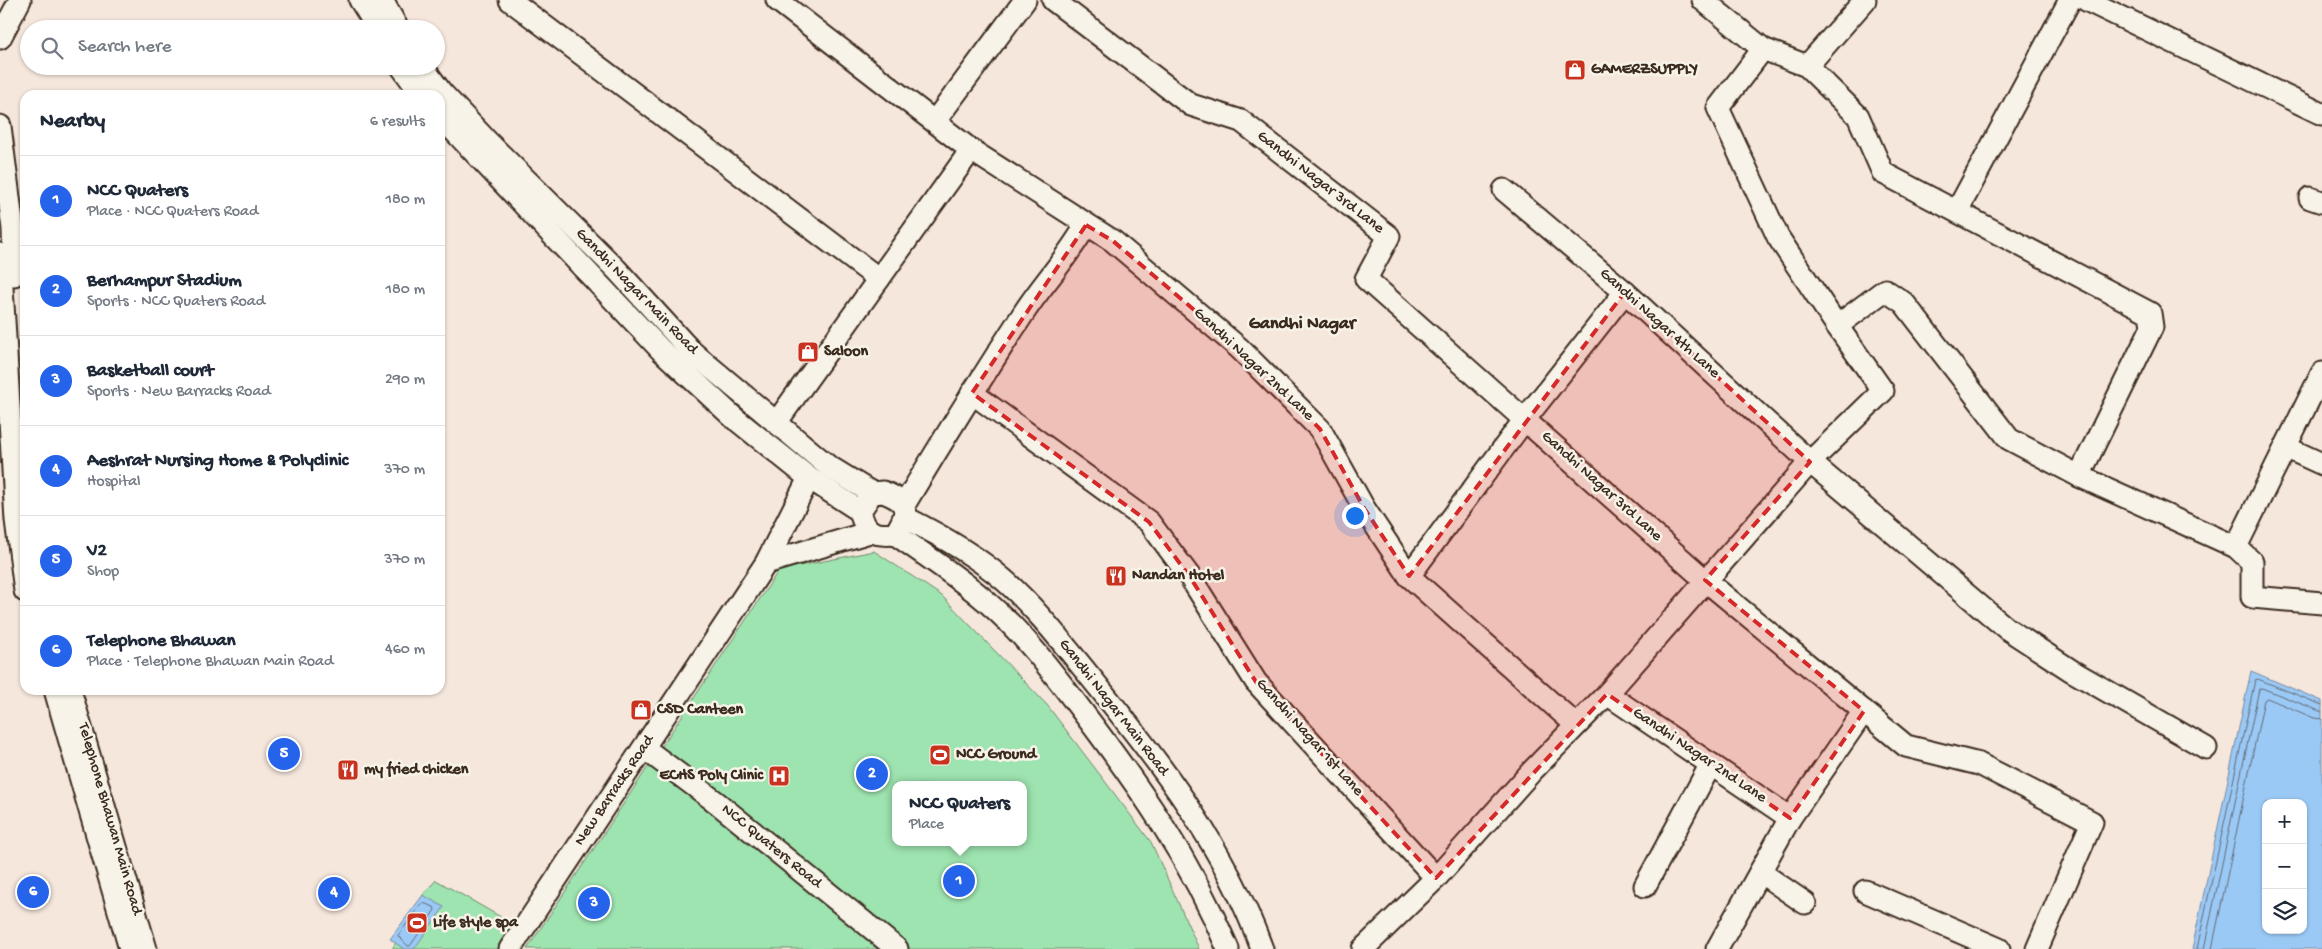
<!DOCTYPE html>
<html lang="en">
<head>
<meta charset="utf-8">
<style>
  body { margin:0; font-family:"Gochi Hand",sans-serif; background:#f6f6f7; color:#1f2937 }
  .controls { position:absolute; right:15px; bottom:15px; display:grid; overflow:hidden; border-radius:10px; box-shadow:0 1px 4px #0004 }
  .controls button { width:45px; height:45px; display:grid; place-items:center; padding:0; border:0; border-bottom:1px solid #e0e1e3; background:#fff; color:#1f2937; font:25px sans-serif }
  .you { position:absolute; left:1354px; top:515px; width:18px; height:18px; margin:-12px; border:4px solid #fff; border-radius:50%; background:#1a73e8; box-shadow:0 0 0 8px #1a73e833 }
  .badge { display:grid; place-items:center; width:32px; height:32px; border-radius:50%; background:#2563eb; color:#fff; font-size:16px; font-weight:700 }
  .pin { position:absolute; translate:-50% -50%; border:2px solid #fff; box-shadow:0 1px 5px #0006 }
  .popup { position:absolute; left:892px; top:781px; width:135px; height:65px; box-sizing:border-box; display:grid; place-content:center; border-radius:10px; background:#fff; filter:drop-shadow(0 1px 4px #0005); font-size:16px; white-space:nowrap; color:#747a83 }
  .popup b { font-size:19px; color:#1f2937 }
  .popup::after { content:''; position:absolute; left:50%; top:100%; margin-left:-10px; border:10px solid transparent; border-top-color:#fff }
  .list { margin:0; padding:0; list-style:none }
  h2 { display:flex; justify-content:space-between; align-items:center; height:65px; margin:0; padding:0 20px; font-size:21px }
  h2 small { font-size:16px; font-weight:400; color:#747a83 }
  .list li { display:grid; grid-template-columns:32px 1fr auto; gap:15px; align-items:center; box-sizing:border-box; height:90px; padding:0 20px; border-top:1px solid #e0e1e3 }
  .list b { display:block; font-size:19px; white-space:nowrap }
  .list p { margin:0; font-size:16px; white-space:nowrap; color:#747a83 }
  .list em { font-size:16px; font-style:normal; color:#747a83 }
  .icon { flex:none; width:28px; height:28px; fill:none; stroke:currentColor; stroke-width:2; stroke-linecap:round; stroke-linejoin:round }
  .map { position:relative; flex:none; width:2322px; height:949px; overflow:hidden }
  .search { position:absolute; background:#fff; box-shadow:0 1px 4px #0004; left:20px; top:20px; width:425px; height:55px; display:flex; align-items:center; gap:12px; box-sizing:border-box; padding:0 18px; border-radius:28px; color:#747a83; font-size:19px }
  .panel { position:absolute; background:#fff; box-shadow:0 1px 4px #0004; left:20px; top:90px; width:425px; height:605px; border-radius:15px }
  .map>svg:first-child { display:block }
  .park { fill:#9ee4b0; stroke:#6c8767; fill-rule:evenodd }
  .water { fill:#9bc9f6; stroke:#7589a0; fill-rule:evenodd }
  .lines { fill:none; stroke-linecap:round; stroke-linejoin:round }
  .shore { stroke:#616a74; stroke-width:1 }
  .minor-casing { stroke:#3b2a1e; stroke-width:25 }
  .minor { stroke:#f7f3e8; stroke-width:21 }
  .marked { fill:#d62828; fill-opacity:0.2; stroke:#d62828; stroke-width:4; stroke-dasharray:10 6; stroke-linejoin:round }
  .labels { text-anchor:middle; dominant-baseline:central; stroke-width:5; stroke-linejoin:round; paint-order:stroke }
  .poi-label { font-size:16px; font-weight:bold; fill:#3b2a1e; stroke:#f7f3e8; text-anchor:start }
  .street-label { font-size:16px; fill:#3b2a1e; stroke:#f7f3e8 }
  .neighbourhood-label { font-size:18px; font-weight:bold; fill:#3b2a1e; stroke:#f7f3e8 }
</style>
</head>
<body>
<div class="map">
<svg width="2322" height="949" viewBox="0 0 2322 949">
  <rect width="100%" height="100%" fill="#f6e7dd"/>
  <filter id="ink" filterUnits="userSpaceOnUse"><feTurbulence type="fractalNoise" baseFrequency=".02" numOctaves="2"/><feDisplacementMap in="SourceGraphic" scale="10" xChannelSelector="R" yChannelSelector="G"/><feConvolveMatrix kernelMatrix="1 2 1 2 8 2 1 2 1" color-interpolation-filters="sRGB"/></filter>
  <g filter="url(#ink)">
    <g class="park">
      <path d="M874,551L942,596L1047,705L1151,842L1199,949H527L779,570ZM895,785H1023V842H895Z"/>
      <path d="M436,880L520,928L506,949H392L423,895Z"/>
    </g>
    <g class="water">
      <path d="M2251,671L2322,701V949H2192ZM2266,803H2303V930H2266Z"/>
      <path d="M423,895L444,907L414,949H404L390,939Z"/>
    </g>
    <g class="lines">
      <g class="shore">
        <path d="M423,903L434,907L435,910L410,946H408L398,936Z"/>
        <path d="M2197,949L2255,680L2258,679L2322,705"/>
        <path d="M2204,949L2259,689L2262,688L2322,712"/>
        <path d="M2212,949L2264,700L2267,698L2314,718L2322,719"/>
      </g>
      <g class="minor-casing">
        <g id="minor">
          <path d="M360,0L378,29"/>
          <path d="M382,0L398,29"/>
          <path d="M510,0L879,279"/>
          <path d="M777,0L971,150L1113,241L1239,348L1320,429L1364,508L1409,576L1576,725"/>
          <path d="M1053,0L1191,105L1241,121L1389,236L1366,279L1705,580L1906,746L1979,764L2092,822L2037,949"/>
          <path d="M1703,0L1763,49L1807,66L1858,116L1883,173L2150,313L2152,327L2079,476"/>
          <path d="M2086,0L2322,114"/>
          <path d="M0,38L20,0"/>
          <path d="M401,66L422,95"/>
          <path d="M422,66L441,92L487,141L616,269L691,351L828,466L872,493"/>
          <path d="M1807,66L1865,0"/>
          <path d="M440,116L661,350L733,417L809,478L860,511"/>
          <path d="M935,121L1025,0"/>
          <path d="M0,126L13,229L14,275"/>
          <path d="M1504,190L1625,292L1810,462L2006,628L2072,671L2206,748"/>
          <path d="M2310,198L2322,202"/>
          <path d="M1957,211L2070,0"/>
          <path d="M0,254L16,520L25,591"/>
          <path d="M1837,326L1885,290L1904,303L2009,439L2079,476L2236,547L2252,562V597L2322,603"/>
          <path d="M972,393L1149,522L1190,577L1256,682L1436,878"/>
          <path d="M776,423L971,150"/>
          <path d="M2285,447L2322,464"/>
          <path d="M883,492C910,502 909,512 895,534C874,536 865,533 860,511L872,493Z"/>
          <path d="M904,505C943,440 983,375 1025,311C1044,282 1069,256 1086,225"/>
          <path d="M906,518C940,535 975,555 1004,580C1037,609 1064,645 1092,679C1161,764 1224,845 1262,949"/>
          <path d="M895,534C926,556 959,577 987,602C1023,633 1051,670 1079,707C1139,786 1189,857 1228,949"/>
          <path d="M2236,547L2322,373"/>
          <path d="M766,563L870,532"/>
          <path d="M1409,576L1525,419L1625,292"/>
          <path d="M55,690L130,949"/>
          <path d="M70,690L146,949"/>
          <path d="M1607,694L1790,818"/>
          <path d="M644,748L716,802L897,949"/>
          <path d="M1760,872L1805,903"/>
          <path d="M1645,886L1711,764"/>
          <path d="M1865,891L1999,949"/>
          <path d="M510,949L766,563L809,478"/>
          <path d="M1363,949L1436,878L1532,771L1607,694L1810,462L1883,391L1837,326L1778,237L1718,108L1763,49"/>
          <path d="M1717,949L1790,818L1864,711"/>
        </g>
      </g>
      <use href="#minor" class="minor"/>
    </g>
  </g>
  <path class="marked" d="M1086,225L1113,241L1239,348L1320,429L1364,508L1409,576L1625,292L1810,462L1705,580L1864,711L1790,818L1607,694L1436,878L1256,682L1190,577L1149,522L972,393Z"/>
  <defs>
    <g id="shop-square" transform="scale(1.125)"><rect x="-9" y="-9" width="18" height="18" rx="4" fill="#c8321e" stroke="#f7f3e8"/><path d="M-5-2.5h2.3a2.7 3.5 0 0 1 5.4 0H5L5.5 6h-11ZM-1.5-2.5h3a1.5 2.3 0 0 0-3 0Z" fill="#fff"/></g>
    <g id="restaurant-square" transform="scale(1.125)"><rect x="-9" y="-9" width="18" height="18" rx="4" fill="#c8321e" stroke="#f7f3e8"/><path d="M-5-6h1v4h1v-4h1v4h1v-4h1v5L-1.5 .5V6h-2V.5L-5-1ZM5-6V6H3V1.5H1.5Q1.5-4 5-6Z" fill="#fff"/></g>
    <g id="stadium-square" transform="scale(1.125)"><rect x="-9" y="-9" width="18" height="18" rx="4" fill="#c8321e" stroke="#f7f3e8"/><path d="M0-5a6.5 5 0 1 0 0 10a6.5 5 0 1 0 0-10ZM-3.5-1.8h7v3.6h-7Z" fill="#fff"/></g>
    <g id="hospital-square" transform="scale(1.125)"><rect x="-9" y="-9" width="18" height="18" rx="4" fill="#c8321e" stroke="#f7f3e8"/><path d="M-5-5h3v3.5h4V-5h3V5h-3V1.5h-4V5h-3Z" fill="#fff"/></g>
  </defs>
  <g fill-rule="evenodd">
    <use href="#shop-square" x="1575" y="70"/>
    <use href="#shop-square" x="808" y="352"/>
    <use href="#restaurant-square" x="1116" y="576"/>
    <use href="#shop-square" x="641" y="710"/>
    <use href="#stadium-square" x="940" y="755"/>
    <use href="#restaurant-square" x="348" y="770"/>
    <use href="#hospital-square" x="779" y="776"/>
    <use href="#stadium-square" x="417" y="923"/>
  </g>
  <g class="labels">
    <g class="poi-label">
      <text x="1591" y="70">GAMERZSUPPLY</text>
      <text x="824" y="352">Saloon</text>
      <text x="1132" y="576">Nandan Hotel</text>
      <text x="657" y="710">CSD Canteen</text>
      <text x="956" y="755">NCC Ground</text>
      <text x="364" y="770">my fried chicken</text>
      <text x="763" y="776" text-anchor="end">ECHS Poly Clinic</text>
      <text x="433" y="923">Life style spa</text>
    </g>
    <g class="street-label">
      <text transform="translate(1320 183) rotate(38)">Gandhi Nagar 3rd Lane</text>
      <text transform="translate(636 292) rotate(46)">Gandhi Nagar Main Road</text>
      <text transform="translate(1659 324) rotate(42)">Gandhi Nagar 4th Lane</text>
      <text transform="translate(1253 365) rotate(43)">Gandhi Nagar 2nd Lane</text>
      <text transform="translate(1601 487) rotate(42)">Gandhi Nagar 3rd Lane</text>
      <text transform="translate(1113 708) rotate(52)">Gandhi Nagar Main Road</text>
      <text transform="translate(1309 738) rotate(48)">Gandhi Nagar 1st Lane</text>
      <text transform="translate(1699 756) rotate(34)">Gandhi Nagar 2nd Lane</text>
      <text transform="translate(615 791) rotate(-56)">New Barracks Road</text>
      <text transform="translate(109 819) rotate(74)">Telephone Bhawan Main Road</text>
      <text transform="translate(771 847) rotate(39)">NCC Quaters Road</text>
    </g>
    <g class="neighbourhood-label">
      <text x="1302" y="324">Gandhi Nagar</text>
    </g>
  </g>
</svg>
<div class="controls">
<button>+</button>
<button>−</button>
<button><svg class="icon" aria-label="layers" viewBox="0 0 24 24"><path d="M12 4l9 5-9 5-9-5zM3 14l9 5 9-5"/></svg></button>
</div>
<div class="you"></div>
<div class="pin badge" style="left:959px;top:881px">1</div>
<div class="popup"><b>NCC Quaters</b>Place</div>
<div class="pin badge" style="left:872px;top:774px">2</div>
<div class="pin badge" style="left:594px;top:903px">3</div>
<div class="pin badge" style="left:334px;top:893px">4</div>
<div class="pin badge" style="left:284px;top:754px">5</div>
<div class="pin badge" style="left:33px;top:892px">6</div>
<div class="search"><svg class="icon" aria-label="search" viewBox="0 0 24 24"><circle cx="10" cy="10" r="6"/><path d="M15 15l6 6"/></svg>Search here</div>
<section class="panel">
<h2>Nearby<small>6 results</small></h2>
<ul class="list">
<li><span class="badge">1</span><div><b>NCC Quaters</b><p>Place · NCC Quaters Road</p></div><em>180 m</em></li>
<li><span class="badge">2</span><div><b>Berhampur Stadium</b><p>Sports · NCC Quaters Road</p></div><em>180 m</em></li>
<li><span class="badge">3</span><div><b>Basketball court</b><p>Sports · New Barracks Road</p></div><em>290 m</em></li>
<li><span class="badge">4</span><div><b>Aeshrat Nursing Home &amp; Polyclinic</b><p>Hospital</p></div><em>370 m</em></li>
<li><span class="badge">5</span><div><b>V2</b><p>Shop</p></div><em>370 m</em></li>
<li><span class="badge">6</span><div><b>Telephone Bhawan</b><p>Place · Telephone Bhawan Main Road</p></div><em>460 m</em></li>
</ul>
</section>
</div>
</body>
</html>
